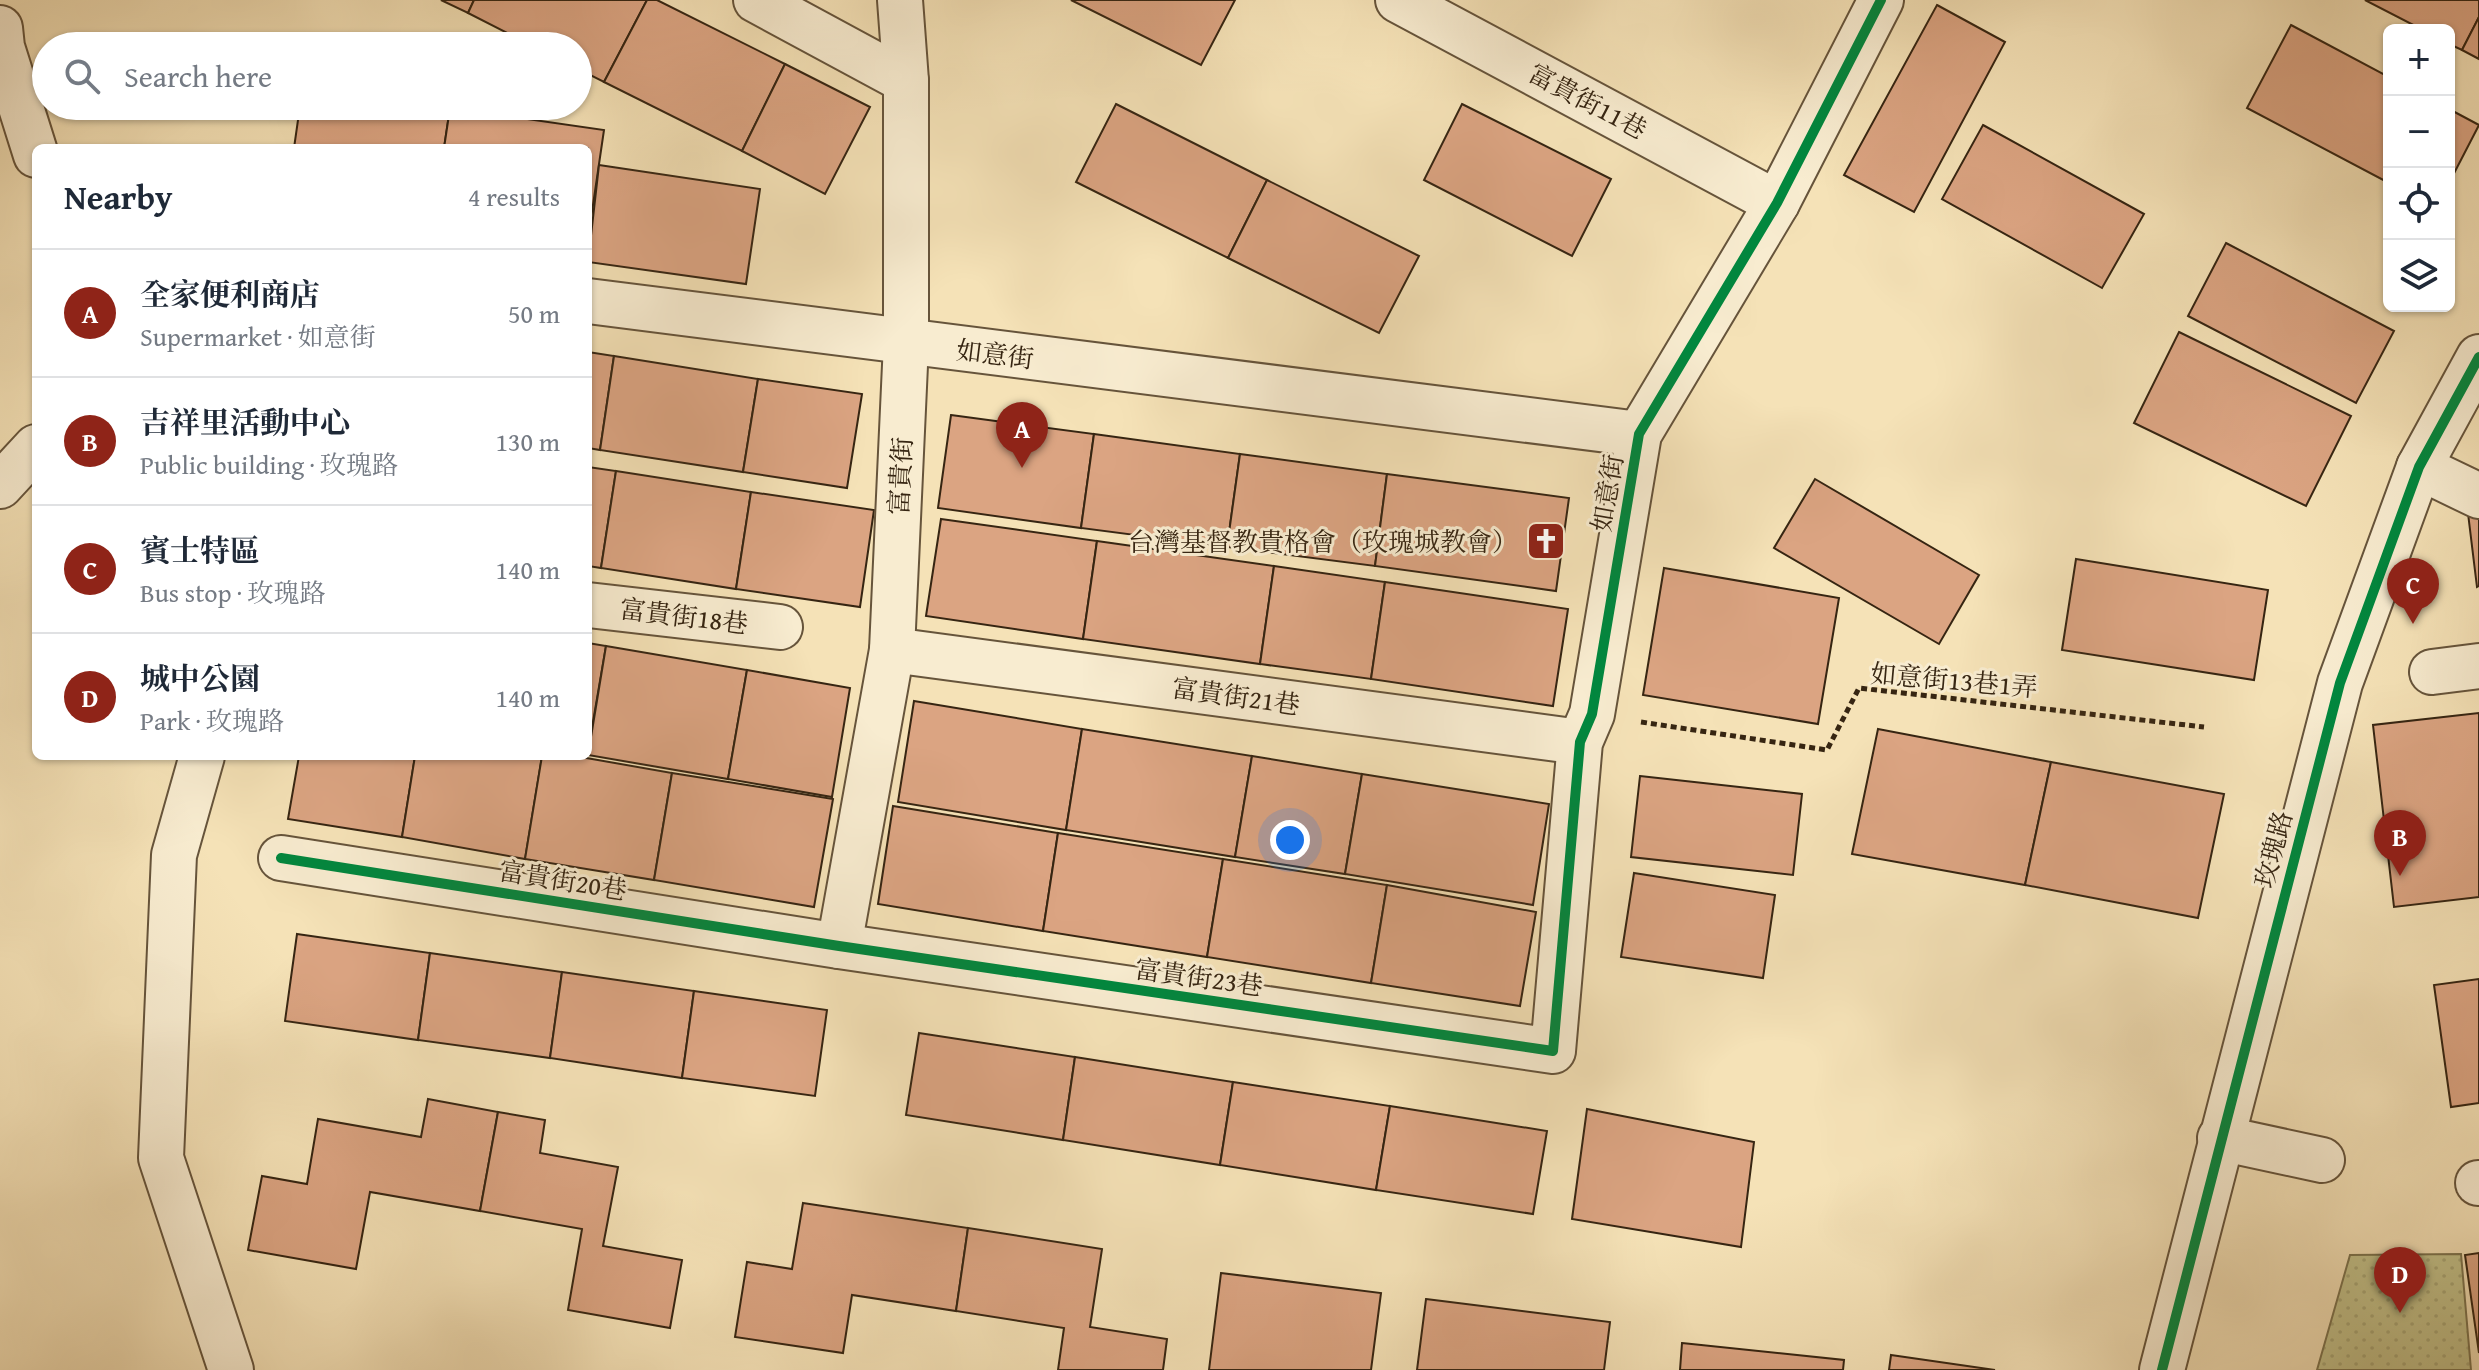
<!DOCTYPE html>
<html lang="en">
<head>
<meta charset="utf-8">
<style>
  body { margin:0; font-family:"Gentium Book Plus","Noto Serif TC",serif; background:#f2f2f3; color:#1f2937 }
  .controls { position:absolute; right:24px; top:24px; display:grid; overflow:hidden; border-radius:12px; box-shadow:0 2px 6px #0004 }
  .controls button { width:72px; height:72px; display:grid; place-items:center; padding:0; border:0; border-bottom:2px solid #e0e1e3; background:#fff; color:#1f2937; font:40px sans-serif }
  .you { position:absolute; left:1290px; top:840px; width:28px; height:28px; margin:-20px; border:6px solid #fff; border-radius:50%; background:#1a73e8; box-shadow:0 0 0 12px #1a73e833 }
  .badge { display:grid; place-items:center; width:52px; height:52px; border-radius:50%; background:#8f2418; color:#fff; font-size:26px; font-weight:700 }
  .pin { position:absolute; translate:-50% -66px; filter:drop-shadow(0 2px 4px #0008) }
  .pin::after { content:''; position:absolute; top:42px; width:28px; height:24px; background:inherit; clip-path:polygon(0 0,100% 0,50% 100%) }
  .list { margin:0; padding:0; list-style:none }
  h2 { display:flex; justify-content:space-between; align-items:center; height:104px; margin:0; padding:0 32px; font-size:34px }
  h2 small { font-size:26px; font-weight:400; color:#747a83 }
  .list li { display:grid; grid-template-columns:52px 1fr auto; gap:24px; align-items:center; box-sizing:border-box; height:128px; padding:0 32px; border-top:2px solid #e0e1e3 }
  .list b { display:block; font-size:30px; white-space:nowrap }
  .list p { margin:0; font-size:26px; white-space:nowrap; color:#747a83 }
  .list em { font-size:26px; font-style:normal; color:#747a83 }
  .icon { flex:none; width:44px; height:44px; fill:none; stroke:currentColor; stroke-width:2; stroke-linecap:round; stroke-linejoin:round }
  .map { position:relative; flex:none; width:2479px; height:1370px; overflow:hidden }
  .search { position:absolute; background:#fff; box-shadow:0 2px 6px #0004; left:32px; top:32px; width:560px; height:88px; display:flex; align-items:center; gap:20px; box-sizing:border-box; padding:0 28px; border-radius:44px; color:#747a83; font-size:30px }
  .panel { position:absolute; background:#fff; box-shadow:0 2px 6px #0004; left:32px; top:144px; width:560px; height:616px; border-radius:12px }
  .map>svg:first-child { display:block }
  .park { fill:url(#park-dots); stroke:#7c734e; stroke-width:2 }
  .building { fill:#dba482; stroke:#362512; stroke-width:2 }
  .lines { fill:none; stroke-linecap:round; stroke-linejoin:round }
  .minor-casing { stroke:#66543b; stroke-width:48 }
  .path { stroke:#362512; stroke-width:5; stroke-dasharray:6 4; stroke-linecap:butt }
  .minor { stroke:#f8ecd0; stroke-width:44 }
  .cycleway-casing { stroke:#f8ecd0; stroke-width:15 }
  .cycleway { stroke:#00873e; stroke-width:10 }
  .labels { text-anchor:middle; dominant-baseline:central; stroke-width:6; stroke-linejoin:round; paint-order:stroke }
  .street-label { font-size:26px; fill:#362512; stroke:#f8ecd0 }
  .poi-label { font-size:26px; fill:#362512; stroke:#f8ecd0; text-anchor:end }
</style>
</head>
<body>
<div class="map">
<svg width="2479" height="1370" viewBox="0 0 2479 1370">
  <defs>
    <pattern id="park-dots" width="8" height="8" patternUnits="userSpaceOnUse" patternTransform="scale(2)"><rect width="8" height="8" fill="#c2c18a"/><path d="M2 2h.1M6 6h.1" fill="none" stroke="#a7a676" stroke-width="1.8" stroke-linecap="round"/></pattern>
  </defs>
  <rect width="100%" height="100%" fill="#f5e2b7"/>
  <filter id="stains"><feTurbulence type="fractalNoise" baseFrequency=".0025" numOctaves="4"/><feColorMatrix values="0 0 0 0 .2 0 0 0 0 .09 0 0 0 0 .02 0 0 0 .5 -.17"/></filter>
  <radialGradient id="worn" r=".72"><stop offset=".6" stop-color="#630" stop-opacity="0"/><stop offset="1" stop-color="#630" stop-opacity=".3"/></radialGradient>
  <path class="park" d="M2461,1254L2471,1370H2317L2350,1255Z"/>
  <g class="building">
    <path d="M441,0H474L468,13Z"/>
    <path d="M474,0H647L604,82L578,69V46H533L468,13Z"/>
    <path d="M647,0H657L785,64L742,151L604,82Z"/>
    <path d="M1071,0H1235L1201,65Z"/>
    <path d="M2365,0H2479V17L2462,50L2449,44V30H2423Z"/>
    <path d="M1937,5L2005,42L1914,212L1844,175Z"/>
    <path d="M2479,17V59L2462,50Z"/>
    <path d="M2291,25L2389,77V183L2247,108Z"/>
    <path d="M785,64L870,107L825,194L742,151Z"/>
    <path d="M1116,104L1267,180L1228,258L1076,182Z"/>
    <path d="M1462,104L1611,179L1572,256L1424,180Z"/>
    <path d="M300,106L450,108L444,148H294Z"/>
    <path d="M450,108L604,130L588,239V148H444Z"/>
    <path d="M2449,109L2479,125L2449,183Z"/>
    <path d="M1983,125L2144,214L2102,288L1942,199Z"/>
    <path d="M599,165L760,189L746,284L588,262Z"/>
    <path d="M1267,180L1419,256L1379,333L1228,258Z"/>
    <path d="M2226,243L2394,331L2356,403L2188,316Z"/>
    <path d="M2179,332L2351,416L2306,506L2134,423Z"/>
    <path d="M588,352L614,356L600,450L588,448Z"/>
    <path d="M614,356L758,379L743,472L600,450Z"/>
    <path d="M758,379L862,394L847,488L743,472Z"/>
    <path d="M951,415L1094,434L1081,528L938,508Z"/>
    <path d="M1094,434L1240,454L1227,547L1081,528Z"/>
    <path d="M1240,454L1387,474L1375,566L1227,547Z"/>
    <path d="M588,467L616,471L601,568L588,566Z"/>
    <path d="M616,471L751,492L736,589L601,568Z"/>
    <path d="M1387,474L1569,498L1556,591L1375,566Z"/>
    <path d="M1815,479L1979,575L1939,644L1774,548Z"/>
    <path d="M751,492L874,510L860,607L736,589Z"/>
    <path d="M2479,504V586L2477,587L2467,505Z"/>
    <path d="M941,519L1097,541L1083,639L926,616Z"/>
    <path d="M1097,541L1274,566L1260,664L1083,639Z"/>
    <path d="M2076,559L2268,590L2254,680L2062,650Z"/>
    <path d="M1274,566L1385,582L1371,679L1260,664Z"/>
    <path d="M1664,568L1839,598L1818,724L1643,695Z"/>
    <path d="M1385,582L1568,609L1553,706L1371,679Z"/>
    <path d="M588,643L606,646L588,751Z"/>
    <path d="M606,646L747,670L728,779L588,755Z"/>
    <path d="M747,670L850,688L832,797L728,779Z"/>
    <path d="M914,701L1082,729L1066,830L898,802Z"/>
    <path d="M2479,713V897L2394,907L2373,725Z"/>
    <path d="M1082,729L1252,756L1235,857L1066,830Z"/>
    <path d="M1878,729L2051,762L2025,885L1852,854Z"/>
    <path d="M299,756H415L402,837L288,819Z"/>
    <path d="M415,756H542L525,859L402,837Z"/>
    <path d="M542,756H575L672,773L654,880L525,859Z"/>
    <path d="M1252,756L1362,774L1345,874L1235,857Z"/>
    <path d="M2051,762L2224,794L2198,918L2025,885Z"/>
    <path d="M672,773L833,799L814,907L654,880Z"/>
    <path d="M1362,774L1549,804L1533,905L1345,874Z"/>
    <path d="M1640,776L1802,794L1793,875L1631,857Z"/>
    <path d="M893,806L1058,833L1043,931L878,904Z"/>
    <path d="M1058,833L1223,859L1207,957L1043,931Z"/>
    <path d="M1223,859L1387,885L1371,983L1207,957Z"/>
    <path d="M1634,873L1775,895L1763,978L1621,957Z"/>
    <path d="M1387,885L1536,912L1520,1006L1371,983Z"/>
    <path d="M297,934L430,953L418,1040L285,1021Z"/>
    <path d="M430,953L562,972L550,1058L418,1040Z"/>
    <path d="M562,972L694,991L682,1078L550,1058Z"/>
    <path d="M2479,979V1103L2451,1107L2434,985Z"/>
    <path d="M694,991L827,1010L815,1096L682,1078Z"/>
    <path d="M919,1033L1075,1057L1063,1140L906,1115Z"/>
    <path d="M1075,1057L1233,1082L1220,1165L1063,1140Z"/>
    <path d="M1233,1082L1390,1106L1376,1190L1220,1165Z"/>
    <path d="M428,1099L498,1112L480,1211L370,1192L356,1269L248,1250L262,1176L307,1184L318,1119L421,1137Z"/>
    <path d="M1390,1106L1547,1131L1533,1214L1376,1190Z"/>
    <path d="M1587,1109L1754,1142L1741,1247L1572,1219Z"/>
    <path d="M498,1112L545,1120L540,1153L618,1167L603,1246L682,1260L670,1328L568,1310L582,1229L480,1211Z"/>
    <path d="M803,1203L968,1228L956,1311L852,1295L843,1353L735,1337L747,1262L792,1269Z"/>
    <path d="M968,1228L1102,1249L1090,1327L1167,1339L1163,1370H1058L1064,1328L956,1311Z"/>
    <path d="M2479,1253V1353L2465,1255Z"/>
    <path d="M1221,1273L1381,1293L1371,1370H1209Z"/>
    <path d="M1426,1299L1610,1322L1604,1370H1417Z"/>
    <path d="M1682,1343L1844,1360L1843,1370H1680Z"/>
    <path d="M1891,1355L1995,1370H1889Z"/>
  </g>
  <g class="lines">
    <g class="minor-casing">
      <g id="minor">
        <path d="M756,0L906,81"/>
        <path d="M1398,0L1777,203"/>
        <path d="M0,28L2,47L36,155"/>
        <path d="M588,301L1639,434"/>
        <path d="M2419,467L2479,496"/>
        <path d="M0,486L36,447"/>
        <path d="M588,605L780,627"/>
        <path d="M892,650L1580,742"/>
        <path d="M2432,672L2479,666"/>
        <path d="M202,756L174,855L161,1158L231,1370"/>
        <path d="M281,858L839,946L1553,1051L1580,742L1592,714L1639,434L1777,203L1881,0"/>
        <path d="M839,946L892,650L906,343V81L900,0"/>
        <path d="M2220,1138L2322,1160"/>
        <path d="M2478,1183H2479"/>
        <path d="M2162,1370L2340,683L2419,467L2479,357"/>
      </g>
    </g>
    <path class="path" d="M1641,722L1827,750L1859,688L2204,727"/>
    <use href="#minor" class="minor"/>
    <g class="cycleway-casing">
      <g id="cycleway">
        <path d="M281,858L839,946L1553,1051L1580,742L1592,714L1639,434L1777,203L1881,0"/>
        <path d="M2162,1370L2340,683L2419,467L2479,357"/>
      </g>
    </g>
    <use href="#cycleway" class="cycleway"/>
  </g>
  <defs>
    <g id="church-square" transform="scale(2)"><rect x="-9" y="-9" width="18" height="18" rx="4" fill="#8f2418" stroke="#f8ecd0"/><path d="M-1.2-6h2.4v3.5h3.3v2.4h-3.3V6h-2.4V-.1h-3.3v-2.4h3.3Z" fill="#fff"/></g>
  </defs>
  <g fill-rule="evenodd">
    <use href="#church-square" x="1546" y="541"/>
  </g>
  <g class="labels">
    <g class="street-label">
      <text transform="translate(1588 101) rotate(28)">富貴街11巷</text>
      <text transform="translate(995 354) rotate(7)">如意街</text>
      <text transform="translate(900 476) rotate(-87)">富貴街</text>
      <text transform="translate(1607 493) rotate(-80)">如意街</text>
      <text transform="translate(684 616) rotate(7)">富貴街18巷</text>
      <text transform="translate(1954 680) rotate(5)">如意街13巷1弄</text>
      <text transform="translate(1236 696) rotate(8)">富貴街21巷</text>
      <text transform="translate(2273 849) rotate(-75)">玫瑰路</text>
      <text transform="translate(563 880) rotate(9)">富貴街20巷</text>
      <text transform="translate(1199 977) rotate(8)">富貴街23巷</text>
    </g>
    <g class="poi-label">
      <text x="1518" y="541">台灣基督教貴格會（玫瑰城教會）</text>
    </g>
  </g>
  <rect width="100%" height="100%" filter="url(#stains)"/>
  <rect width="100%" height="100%" fill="url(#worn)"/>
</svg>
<div class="controls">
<button>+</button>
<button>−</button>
<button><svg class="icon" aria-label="locate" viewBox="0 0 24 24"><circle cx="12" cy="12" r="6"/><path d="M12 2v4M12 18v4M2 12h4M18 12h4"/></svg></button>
<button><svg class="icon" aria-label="layers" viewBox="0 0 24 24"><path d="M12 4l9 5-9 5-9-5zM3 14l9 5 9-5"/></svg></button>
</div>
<div class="you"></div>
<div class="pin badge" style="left:1022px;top:468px">A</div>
<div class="pin badge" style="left:2400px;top:876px">B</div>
<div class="pin badge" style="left:2413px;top:624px">C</div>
<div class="pin badge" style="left:2400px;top:1313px">D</div>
<div class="search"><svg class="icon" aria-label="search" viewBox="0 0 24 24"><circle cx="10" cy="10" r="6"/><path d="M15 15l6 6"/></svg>Search here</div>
<section class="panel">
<h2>Nearby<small>4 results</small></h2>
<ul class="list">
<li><span class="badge">A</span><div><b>全家便利商店</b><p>Supermarket · 如意街</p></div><em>50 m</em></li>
<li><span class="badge">B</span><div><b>吉祥里活動中心</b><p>Public building · 玫瑰路</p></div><em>130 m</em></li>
<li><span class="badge">C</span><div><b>賓士特區</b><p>Bus stop · 玫瑰路</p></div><em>140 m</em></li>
<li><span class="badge">D</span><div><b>城中公園</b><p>Park · 玫瑰路</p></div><em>140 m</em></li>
</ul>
</section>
</div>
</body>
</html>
